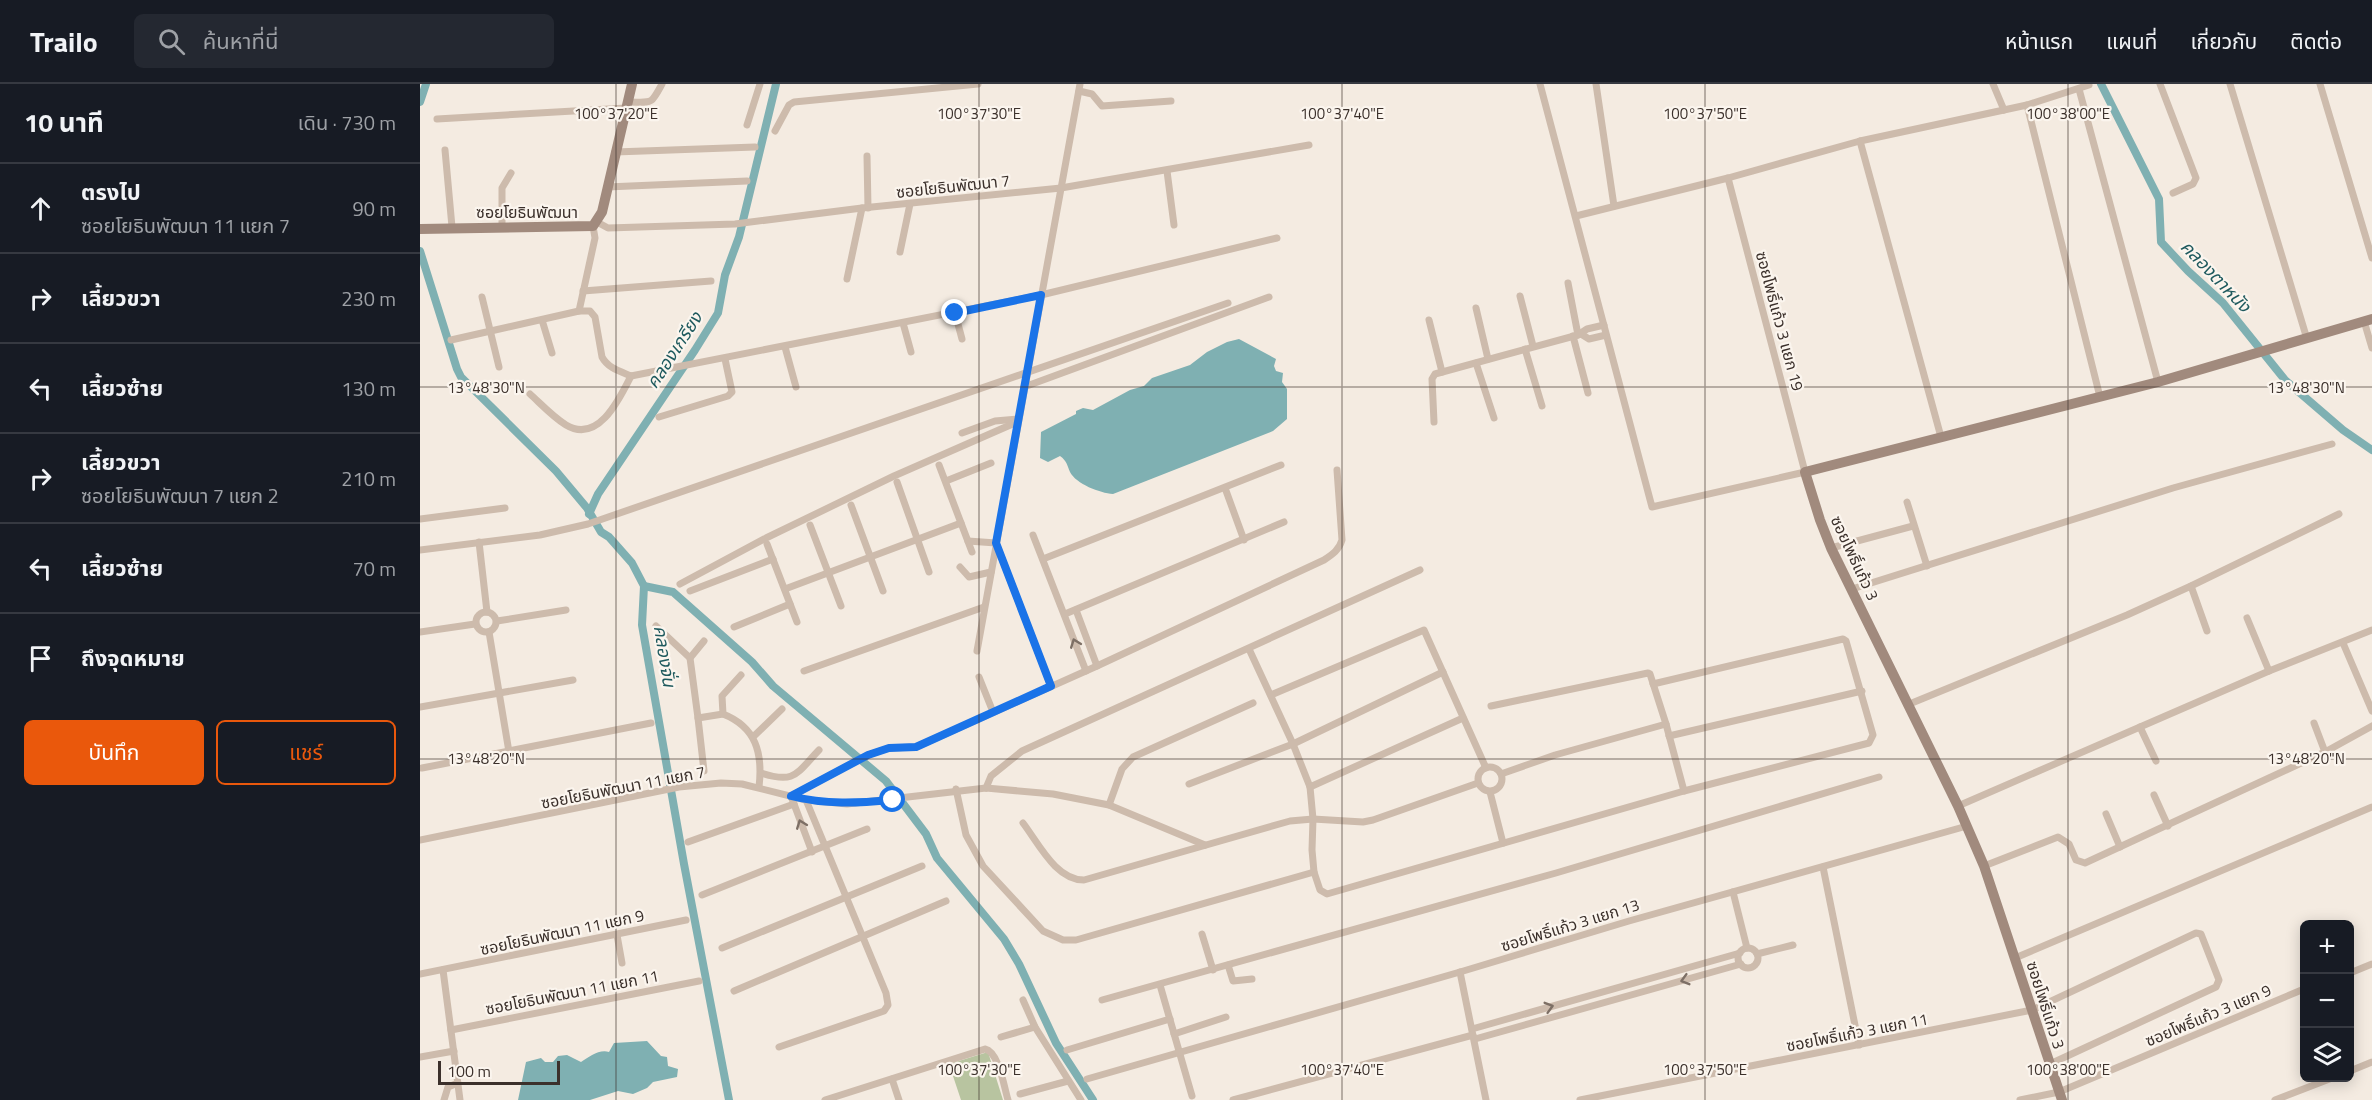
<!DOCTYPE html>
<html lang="th">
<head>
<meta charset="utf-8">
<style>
  body { margin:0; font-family:"Titillium Web","Noto Sans Thai",sans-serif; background:#242831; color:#f1f3f6 }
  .controls { position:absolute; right:18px; bottom:18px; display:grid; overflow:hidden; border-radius:9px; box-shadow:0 3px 15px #0003 }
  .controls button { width:54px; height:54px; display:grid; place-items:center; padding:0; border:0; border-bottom:2px solid #363941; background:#171b24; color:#f1f3f6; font:30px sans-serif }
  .scale { position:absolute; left:18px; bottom:15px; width:122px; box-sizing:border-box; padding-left:6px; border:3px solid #3b302b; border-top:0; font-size:16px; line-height:21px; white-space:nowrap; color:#3b302b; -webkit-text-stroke:4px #fbf5ee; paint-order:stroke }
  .stop { position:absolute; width:18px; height:18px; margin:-14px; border:4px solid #1a73e8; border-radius:50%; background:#fff }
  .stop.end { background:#1a73e8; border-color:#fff; box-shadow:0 2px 6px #0008 }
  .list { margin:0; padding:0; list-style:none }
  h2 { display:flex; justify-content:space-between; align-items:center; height:78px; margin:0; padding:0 24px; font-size:26px }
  h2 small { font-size:20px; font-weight:400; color:#9ea1a6 }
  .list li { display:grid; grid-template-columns:39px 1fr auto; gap:18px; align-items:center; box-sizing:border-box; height:90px; padding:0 24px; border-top:2px solid #363941 }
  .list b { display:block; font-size:22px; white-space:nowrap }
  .list p { margin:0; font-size:20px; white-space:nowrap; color:#9ea1a6 }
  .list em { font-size:20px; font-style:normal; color:#9ea1a6 }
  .actions { display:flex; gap:12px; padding:18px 24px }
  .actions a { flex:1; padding:14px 0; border:2px solid #ea580c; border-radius:9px; text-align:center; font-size:21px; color:#ea580c }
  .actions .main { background:#ea580c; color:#fff }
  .icon { flex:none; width:33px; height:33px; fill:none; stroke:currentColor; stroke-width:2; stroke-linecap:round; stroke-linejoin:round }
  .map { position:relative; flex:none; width:1952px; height:1016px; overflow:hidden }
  header { display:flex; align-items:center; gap:36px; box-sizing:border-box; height:84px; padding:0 30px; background:#171b24; border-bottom:2px solid #363941 }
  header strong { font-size:28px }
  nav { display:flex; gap:33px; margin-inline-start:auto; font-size:21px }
  .search { width:420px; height:54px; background:#242831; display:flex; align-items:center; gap:15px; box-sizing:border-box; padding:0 21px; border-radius:9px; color:#9ea1a6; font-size:22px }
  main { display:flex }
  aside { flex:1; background:#171b24 }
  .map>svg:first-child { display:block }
  .green { fill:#b8c4a0 }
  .water { fill:#7fb0b2 }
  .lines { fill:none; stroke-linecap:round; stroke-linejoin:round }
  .canal { stroke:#7fb0b2; stroke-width:8 }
  .street { stroke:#cdbbac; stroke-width:7 }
  .secondary { stroke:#a18a7d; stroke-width:10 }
  .oneway { stroke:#7d6f65 }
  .route { stroke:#1a73e8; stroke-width:8 }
  .ticks { fill:none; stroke:#3b302b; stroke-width:1.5; stroke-opacity:0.45 }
  .labels { text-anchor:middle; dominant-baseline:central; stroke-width:4.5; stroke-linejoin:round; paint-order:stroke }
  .street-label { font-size:16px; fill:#3b302b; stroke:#fbf5ee }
  .water-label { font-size:18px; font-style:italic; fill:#1f5a5e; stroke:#fbf5ee }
  .ticks-label { font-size:15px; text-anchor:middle; fill:#3b302b; stroke:#fbf5ee; stroke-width:4.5; stroke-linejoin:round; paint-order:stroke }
</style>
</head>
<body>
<header>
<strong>Trailo</strong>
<div class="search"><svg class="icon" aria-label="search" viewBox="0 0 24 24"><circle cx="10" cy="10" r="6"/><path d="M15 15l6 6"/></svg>ค้นหาที่นี่</div>
<nav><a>หน้าแรก</a><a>แผนที่</a><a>เกี่ยวกับ</a><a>ติดต่อ</a></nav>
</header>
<main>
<aside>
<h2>10 นาที<small>เดิน · 730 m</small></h2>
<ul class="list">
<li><svg class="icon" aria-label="ahead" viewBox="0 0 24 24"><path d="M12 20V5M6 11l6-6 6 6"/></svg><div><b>ตรงไป</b><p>ซอยโยธินพัฒนา 11 แยก 7</p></div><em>90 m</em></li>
<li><svg class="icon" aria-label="right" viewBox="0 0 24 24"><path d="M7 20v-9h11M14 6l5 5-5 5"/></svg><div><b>เลี้ยวขวา</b></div><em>230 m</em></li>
<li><svg class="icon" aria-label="left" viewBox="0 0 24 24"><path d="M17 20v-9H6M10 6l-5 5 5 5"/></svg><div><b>เลี้ยวซ้าย</b></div><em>130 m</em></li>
<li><svg class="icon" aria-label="right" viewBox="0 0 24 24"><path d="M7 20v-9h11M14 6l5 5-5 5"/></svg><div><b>เลี้ยวขวา</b><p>ซอยโยธินพัฒนา 7 แยก 2</p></div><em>210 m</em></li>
<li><svg class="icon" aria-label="left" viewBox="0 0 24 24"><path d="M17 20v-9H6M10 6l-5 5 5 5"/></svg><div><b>เลี้ยวซ้าย</b></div><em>70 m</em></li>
<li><svg class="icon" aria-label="arrive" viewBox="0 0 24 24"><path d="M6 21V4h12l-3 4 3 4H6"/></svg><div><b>ถึงจุดหมาย</b></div></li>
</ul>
<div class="actions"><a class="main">บันทึก</a><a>แชร์</a></div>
</aside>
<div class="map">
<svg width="1952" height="1016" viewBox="0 0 1952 1016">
  <rect width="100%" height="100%" fill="#f4ebe1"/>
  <path class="green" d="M568,968L583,1016H541L529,980Z"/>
  <g class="water">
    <path d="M819,255L856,275L854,282L856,287L863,289L862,298L867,305V335L853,347L693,410C680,409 656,400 650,388C647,381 647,377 640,372L628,378L620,374L621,348L656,330V327L663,324L673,326L710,306L724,302L732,294L770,281L787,268L807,258Z"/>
    <path d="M227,957L241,972L247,973L248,982L258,985L257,993L233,998L227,1004L213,1010L198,1007L170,1016H98L106,978L121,974L125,978H133L138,972L147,971L161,978C169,973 179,965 189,968L194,959Z"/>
  </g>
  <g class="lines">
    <g class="canal">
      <path d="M1681,0L1739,115L1741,158L1768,187L1803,219L1865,296L1923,346L1952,366"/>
      <path d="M0,18L6,0"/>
      <path d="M0,167L37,285L41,293L136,387L167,424L181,448L189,453L212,479L224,502L222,541L264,780L309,1016"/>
      <path d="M169,430L178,410L275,266L298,229L305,191L319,153L356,0"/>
      <path d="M224,502L253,508L332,578L353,602L466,697L506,750L517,774L584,855L599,880L636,959L673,1016"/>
    </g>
    <g class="street">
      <path d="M1120,0L1232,423L1385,388L1308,94"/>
      <path d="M1176,0L1194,122"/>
      <path d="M1573,0L1584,26"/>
      <path d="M1740,0L1776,94L1773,100L1753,109"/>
      <path d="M1810,0L1887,255"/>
      <path d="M1900,0L1952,174"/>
      <path d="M1659,5L1738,298"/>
      <path d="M659,7L672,10L682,22L751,17"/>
      <path d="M207,18C233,18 230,22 242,0"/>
      <path d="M1607,21L1680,313"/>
      <path d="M17,35L206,24"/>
      <path d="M327,41L340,0"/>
      <path d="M355,47L369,21L374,18L558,0"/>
      <path d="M1440,57L1521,353"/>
      <path d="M25,66L32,143"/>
      <path d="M195,68L335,63"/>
      <path d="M447,72L448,124"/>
      <path d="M747,87L754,141"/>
      <path d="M187,103L327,97"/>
      <path d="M1156,132L1308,94L1440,57L1607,21L1669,1"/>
      <path d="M177,138L188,144L315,140L442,124L641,104L889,61"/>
      <path d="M82,142V104L91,89"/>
      <path d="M480,168L490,120"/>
      <path d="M427,195L442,124"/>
      <path d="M1148,199L1158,251"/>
      <path d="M163,207L291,197"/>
      <path d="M1100,212L1113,262"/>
      <path d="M62,213L79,283"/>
      <path d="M1056,224L1068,275"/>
      <path d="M159,227L175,154L173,142"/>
      <path d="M535,229L542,255"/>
      <path d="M122,236L132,269"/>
      <path d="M1009,236L1022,288"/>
      <path d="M1944,237L1952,264"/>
      <path d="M483,239L491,268"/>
      <path d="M1161,250L1169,255L1186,251"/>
      <path d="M1153,252L1168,309"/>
      <path d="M31,256L159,227H170L175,233L182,273C188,284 199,287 211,292L621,211L857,154"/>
      <path d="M365,263L376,303"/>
      <path d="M1105,265L1122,322"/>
      <path d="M1056,279L1074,334"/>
      <path d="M604,303L849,213"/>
      <path d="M110,310C121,320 133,333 146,341C178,360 199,316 211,292"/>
      <path d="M239,333L308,312L312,308L305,275"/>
      <path d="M1014,338L1012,295L1015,290L1158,251L1167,245L1184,241"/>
      <path d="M542,349L575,337L598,335"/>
      <path d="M519,381L552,468"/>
      <path d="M526,397L571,379"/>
      <path d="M477,398L509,488"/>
      <path d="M805,404L824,456"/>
      <path d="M1487,418L1507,482"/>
      <path d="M431,421L463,507"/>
      <path d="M0,435L85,424"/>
      <path d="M390,441L421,522"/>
      <path d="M613,451L666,587"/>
      <path d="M548,457L576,459L631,602"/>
      <path d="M59,458L67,528"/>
      <path d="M347,460L377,538"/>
      <path d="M1411,464L1493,442"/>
      <path d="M0,466L120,451L168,440L808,219"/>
      <path d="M623,475L861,381"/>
      <path d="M540,483L549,493L571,488"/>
      <path d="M260,500L346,454L474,392L597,338"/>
      <path d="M1771,502L1787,547"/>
      <path d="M365,505L541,439"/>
      <path d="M1432,505L1753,404L1912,360"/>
      <path d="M270,507L353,475"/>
      <path d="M656,526L677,582"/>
      <circle cx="66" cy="538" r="10"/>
      <path d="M645,530L864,438"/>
      <path d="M1827,534L1849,587"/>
      <path d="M77,537L146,526"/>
      <path d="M236,542L270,574"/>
      <path d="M314,543L370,520"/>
      <path d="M0,548L55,540"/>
      <path d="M69,548L89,668"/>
      <path d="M284,557L270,574L278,634L303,630"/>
      <path d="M1923,559L1952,627"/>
      <path d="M829,565L873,660L890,703L893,735L892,766L894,788L900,806L907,810L1264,707L1449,659L1453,651L1426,557L1423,555L1233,600"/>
      <path d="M557,567L660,0"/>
      <path d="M384,587L564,523"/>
      <path d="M321,591L302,612L303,630C336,643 343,669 339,703"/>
      <path d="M559,593L573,628"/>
      <path d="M851,611L1004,546L1066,684"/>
      <path d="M1487,621L1707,531L1771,502L1919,430"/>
      <path d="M1071,622L1228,589L1230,590L1246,640L1264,707"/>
      <path d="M0,623L153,596"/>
      <path d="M278,634L284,687"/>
      <path d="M1894,639L1905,668"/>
      <path d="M1720,643L1736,677"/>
      <path d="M1249,652L1442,607"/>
      <path d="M333,653L362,625"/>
      <circle cx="1070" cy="695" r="12"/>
      <path d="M2,684L231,639"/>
      <path d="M341,689C375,700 376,690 399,666"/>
      <path d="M1081,690L1135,671L1246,640"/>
      <path d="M769,700L873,660L1023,588"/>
      <path d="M890,703L1043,634"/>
      <path d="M566,704L571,692L602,667L1000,486"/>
      <path d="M536,705L546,751L563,782L623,847L643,856H656L894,788"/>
      <path d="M1070,708L1083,759"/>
      <path d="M1734,711L1748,742"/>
      <path d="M689,721L702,685L713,673L833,619"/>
      <path d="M1538,722L1849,587L1952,546"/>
      <path d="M1686,730L1700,763"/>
      <path d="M603,739C619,760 636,796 664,796L870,737L893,735L943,738L953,736L1058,699"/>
      <path d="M0,756L259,703L301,699L322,700L386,716L427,720L566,704L633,710L689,721L785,761"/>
      <path d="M268,758L374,720"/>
      <path d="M392,768L371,712L448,671L469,664L496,663L677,582L904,476C913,470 919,466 922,456L917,386"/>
      <path d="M1564,782L1638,753L1649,760L1656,776L1665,779L1905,668L1952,642"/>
      <path d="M1403,783L1439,961"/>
      <path d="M1313,808L1327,864"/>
      <path d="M282,811L447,745"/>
      <path d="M782,850L793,886"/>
      <path d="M197,851L202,879"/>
      <path d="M302,864L502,782"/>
      <circle cx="1328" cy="874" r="10"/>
      <path d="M1337,870L1373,861"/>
      <path d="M1595,874L1952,723"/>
      <path d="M808,881L813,897L832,895"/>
      <path d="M23,886L40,1016"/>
      <path d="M1040,888L1066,1016"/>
      <path d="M1930,889L1952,880"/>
      <path d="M0,890L266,836"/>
      <path d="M740,901L772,1012"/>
      <path d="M314,907L526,817"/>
      <path d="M603,916L615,943L661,1016"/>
      <path d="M682,916L1136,789L1459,693"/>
      <path d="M1052,945L1320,869"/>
      <path d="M31,946L279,897"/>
      <path d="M754,950L806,933"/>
      <path d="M581,953L615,943"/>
      <path d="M1055,955L1321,880"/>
      <path d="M359,963L464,927L468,921L466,909L386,716"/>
      <path d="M647,966L750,935"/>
      <path d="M0,973L34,967"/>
      <path d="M1930,987L1952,978"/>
      <path d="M472,995L479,1016"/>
      <path d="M667,995L1040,888L1209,837L1547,742"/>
      <path d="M600,1010L648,997"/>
      <path d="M24,1016L28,1003L38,999"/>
      <path d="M405,1016L565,965C579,968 584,1003 588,1016"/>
      <path d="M813,1016L1053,951"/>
      <path d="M1160,1016L1612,926L1776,849L1781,850L1799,896L1796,903L1630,980"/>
      <path d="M1600,1016L1639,1008L1884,905"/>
      <path d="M1855,1016L1912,994"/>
    </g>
    <g class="secondary">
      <path d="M0,145L173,142L182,128L212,0"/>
      <path d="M1642,1016L1564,782L1538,722L1411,464L1400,436L1385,388L1738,298L1952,235"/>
    </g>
  </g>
  <defs><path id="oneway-chevron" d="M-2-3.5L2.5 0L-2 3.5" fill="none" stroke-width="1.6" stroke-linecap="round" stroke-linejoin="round" transform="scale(1.5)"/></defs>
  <g class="oneway">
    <use href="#oneway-chevron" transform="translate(655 559) rotate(-111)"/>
    <use href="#oneway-chevron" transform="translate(381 740) rotate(-111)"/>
    <use href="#oneway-chevron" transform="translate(1265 896) rotate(164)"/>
    <use href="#oneway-chevron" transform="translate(1129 923) rotate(-16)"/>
  </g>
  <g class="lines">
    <path class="route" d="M473,716C438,719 406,721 371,712L448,671L469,664L496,663L631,602L576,459L621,211L535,229"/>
  </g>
  <path class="ticks" d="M196,0V1016M559,0V1016M922,0V1016M1285,0V1016M1648,0V1016M0,303H1952M0,675H1952"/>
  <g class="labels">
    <g class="street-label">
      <text transform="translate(533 102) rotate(-6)">ซอยโยธินพัฒนา 7</text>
      <text x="107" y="128">ซอยโยธินพัฒนา</text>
      <text transform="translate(1360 237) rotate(75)">ซอยโพธิ์แก้ว 3 แยก 19</text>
      <text transform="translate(1435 474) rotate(65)">ซอยโพธิ์แก้ว 3</text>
      <text transform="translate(203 703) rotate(-11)">ซอยโยธินพัฒนา 11 แยก 7</text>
      <text transform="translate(1150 841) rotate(-17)">ซอยโพธิ์แก้ว 3 แยก 13</text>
      <text transform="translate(142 848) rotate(-12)">ซอยโยธินพัฒนา 11 แยก 9</text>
      <text transform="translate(152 908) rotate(-11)">ซอยโยธินพัฒนา 11 แยก 11</text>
      <text transform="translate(1626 921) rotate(72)">ซอยโพธิ์แก้ว 3</text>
      <text transform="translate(1788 931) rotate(-23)">ซอยโพธิ์แก้ว 3 แยก 9</text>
      <text transform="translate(1437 948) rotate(-11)">ซอยโพธิ์แก้ว 3 แยก 11</text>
    </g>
    <g class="water-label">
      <text transform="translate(1796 192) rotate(46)">คลองตาหนัง</text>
      <text transform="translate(254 266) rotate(-57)">คลองเกรียง</text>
      <text transform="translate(245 572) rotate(81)">คลองจั่น</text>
    </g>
  </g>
  <g class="ticks-label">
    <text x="196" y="35">100°37'20"E</text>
    <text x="559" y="35">100°37'30"E</text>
    <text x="922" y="35">100°37'40"E</text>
    <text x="1285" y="35">100°37'50"E</text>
    <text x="1648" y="35">100°38'00"E</text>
    <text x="66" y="309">13°48'30"N</text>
    <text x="1886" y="309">13°48'30"N</text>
    <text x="66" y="680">13°48'20"N</text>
    <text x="1886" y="680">13°48'20"N</text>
    <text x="559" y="991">100°37'30"E</text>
    <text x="922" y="991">100°37'40"E</text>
    <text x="1285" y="991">100°37'50"E</text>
    <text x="1648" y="991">100°38'00"E</text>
  </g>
</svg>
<div class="controls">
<button>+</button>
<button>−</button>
<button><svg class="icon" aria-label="layers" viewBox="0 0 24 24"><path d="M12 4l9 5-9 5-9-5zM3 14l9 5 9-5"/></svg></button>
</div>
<div class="scale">100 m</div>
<div class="stop" style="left:473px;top:716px"></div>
<div class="stop end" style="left:535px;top:229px"></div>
</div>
</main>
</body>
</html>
